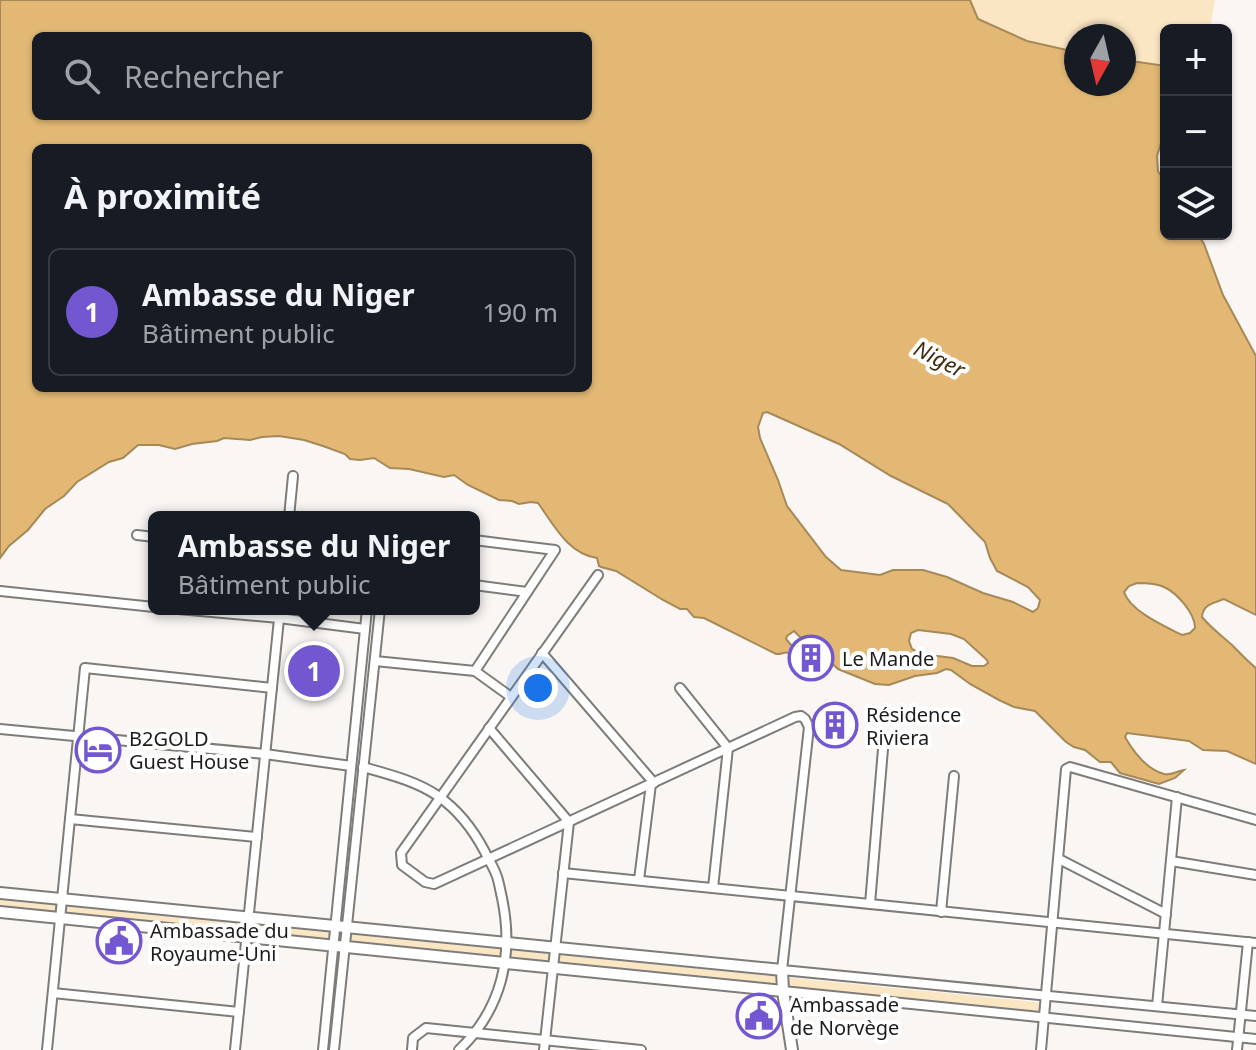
<!DOCTYPE html>
<html lang="fr">
<head>
<meta charset="utf-8">
<style>
  body { margin:0; font-family:"Noto Sans",sans-serif; background:#20242c; color:#f1f3f6 }
  .controls { position:absolute; right:24px; top:24px; display:grid; overflow:hidden; border-radius:12px; box-shadow:0 2px 6px #0004 }
  .controls button { width:72px; height:72px; display:grid; place-items:center; padding:0; border:0; border-bottom:2px solid #363941; background:#171b24; color:#f1f3f6; font:40px sans-serif }
  .compass { position:absolute; left:1064px; top:24px; width:72px; height:72px; border-radius:50%; background:#171b24; box-shadow:0 2px 6px #0004; rotate:188deg }
  .you { position:absolute; left:538px; top:688px; width:28px; height:28px; margin:-20px; border:6px solid #fff; border-radius:50%; background:#1a73e8; box-shadow:0 0 0 12px #1a73e833 }
  .badge { display:grid; place-items:center; width:52px; height:52px; border-radius:50%; background:#7257d1; color:#fff; font-size:26px; font-weight:700 }
  .pin { position:absolute; translate:-50% -50%; border:4px solid #fff; box-shadow:0 2px 8px #0006 }
  .popup { position:absolute; left:148px; top:511px; width:332px; height:104px; box-sizing:border-box; display:grid; place-content:center; border-radius:12px; background:#171b24; filter:drop-shadow(0 2px 6px #0005); font-size:26px; white-space:nowrap; color:#9ea1a6 }
  .popup b { font-size:30px; color:#f1f3f6 }
  .popup::after { content:''; position:absolute; left:50%; top:100%; margin-left:-16px; border:16px solid transparent; border-top-color:#171b24 }
  .list { margin:0; padding:0; list-style:none }
  h2 { display:flex; justify-content:space-between; align-items:center; height:104px; margin:0; padding:0 32px; font-size:34px }
  h2 small { font-size:26px; font-weight:400; color:#9ea1a6 }
  .list li { display:grid; grid-template-columns:52px 1fr auto; gap:24px; align-items:center; box-sizing:border-box; height:128px; margin:0 16px 16px; padding:0 16px; border:2px solid #363941; border-radius:12px }
  .list b { display:block; font-size:30px; white-space:nowrap }
  .list p { margin:0; font-size:26px; white-space:nowrap; color:#9ea1a6 }
  .list em { font-size:26px; font-style:normal; color:#9ea1a6 }
  .icon { flex:none; width:44px; height:44px; fill:none; stroke:currentColor; stroke-width:2; stroke-linecap:round; stroke-linejoin:round }
  .map { position:relative; flex:none; width:1256px; height:1050px; overflow:hidden }
  .search { position:absolute; background:#171b24; box-shadow:0 2px 6px #0004; left:32px; top:32px; width:560px; height:88px; display:flex; align-items:center; gap:20px; box-sizing:border-box; padding:0 28px; border-radius:12px; color:#9ea1a6; font-size:30px }
  .panel { position:absolute; background:#171b24; box-shadow:0 2px 6px #0004; left:32px; top:144px; width:560px; height:248px; border-radius:12px }
  .map>svg:first-child { display:block }
  .green { fill:#fbe6c4 }
  .water { fill:#e2b874; stroke:#a78959; stroke-width:2; fill-rule:evenodd }
  .lines { fill:none; stroke-linecap:round; stroke-linejoin:round }
  .minor-casing { stroke:#7e7c79; stroke-width:12 }
  .tertiary-casing { stroke:#7e7c79; stroke-width:14 }
  .minor { stroke:#fff; stroke-width:8 }
  .tertiary { stroke:#fff; stroke-width:10 }
  .labels { text-anchor:middle; dominant-baseline:central; stroke-width:8; stroke-linejoin:round; paint-order:stroke }
  .poi-label { font-size:20px; fill:#1d1c1b; stroke:#fff; text-anchor:start }
  .water-label { font-size:22px; font-style:italic; fill:#402e10; stroke:#fff }
</style>
</head>
<body>
<div class="map">
<svg width="1256" height="1050" viewBox="0 0 1256 1050">
  <rect width="100%" height="100%" fill="#f9f6f3"/>
  <g class="green">
    <path d="M970,0H1215L1210,30H1166V66L1124,60V36H1076V52L1027,41L978,19Z"/>
    <path d="M0,900L1045,1003L1044,1014L0,906Z"/>
  </g>
  <path class="water" d="M0,0H970L978,19L1027,41L1076,52V84H1124V60L1166,66V127L1157,156L1158,171L1166,184V234H1198L1204,244L1223,295L1256,356V615L1224,599C1214,603 1203,604 1202,617C1211,628 1221,635 1232,645C1240,653 1247,661 1256,668V764L1227,751L1203,750L1189,741L1127,733L1125,737C1133,751 1146,769 1164,774C1170,776 1177,771 1184,770L1175,778L1159,784L1120,773L1111,762H1100L1085,750L1074,747L1066,742L1035,711L1014,707L999,700L970,684L951,670L946,669L937,673L915,676L889,685L875,684L838,669C826,660 824,644 806,643L794,631L787,636L786,639L797,652V654L792,656C786,649 783,655 776,654L704,618L694,617L687,609H680L663,600L616,571L601,567L599,566L597,558C568,554 554,525 538,503L531,502L519,504L512,501L499,500L468,485L454,475L444,477L409,469L390,468L374,458L360,460L350,459L345,454L323,446L304,440L279,436L262,437L250,440L224,438L217,441L192,444L175,449L159,445H138L123,458L109,462L77,482L64,496L45,509L28,530L9,546L0,558ZM36,36H588V116H36ZM36,148H588V388H36ZM767,412L839,444L891,476L948,504L985,542L990,558L997,571L1028,587L1040,600L1038,608L1033,612L1013,602L983,593L947,577L923,570H893L880,575L841,570L826,557L787,506L778,480L760,438L758,427L763,413ZM1137,583C1145,583 1156,583 1164,587C1177,593 1195,613 1195,628L1190,633L1182,635C1164,626 1130,611 1124,592L1129,586ZM918,630L951,634L964,639L987,660L988,663L984,666H972L953,658L922,654L912,649L909,641L911,633Z"/>
  <g class="lines">
    <g class="minor-casing">
      <g id="minor">
        <path d="M289,517L293,476"/>
        <path d="M137,535L154,537"/>
        <path d="M474,540L555,550L475,671"/>
        <path d="M598,575L401,853L402,865L425,882L434,884L795,717L801,716L805,719L809,727L782,970L1256,1016"/>
        <path d="M474,585L527,592"/>
        <path d="M0,591L154,607"/>
        <path d="M178,609L279,618L365,629"/>
        <path d="M542,653L654,783"/>
        <path d="M375,661L475,671L511,697"/>
        <path d="M680,688L728,748L713,888"/>
        <path d="M489,728L569,822L544,1050"/>
        <path d="M0,729L265,754L351,766"/>
        <path d="M363,767C388,774 416,781 438,796C458,810 474,831 485,852C488,859 493,866 496,874C499,881 500,890 502,898C514,955 502,1009 459,1050"/>
        <path d="M70,819L257,837"/>
        <path d="M1059,859L1166,914"/>
        <path d="M1171,861L1256,875"/>
        <path d="M563,873L1256,943"/>
        <path d="M639,880L651,784"/>
        <path d="M870,904L884,737"/>
        <path d="M941,912L954,776"/>
        <path d="M783,991L1256,1039"/>
        <path d="M53,993L239,1012"/>
        <path d="M1157,1006L1177,797"/>
        <path d="M47,1050L85,668L272,688"/>
        <path d="M235,1050L280,609"/>
        <path d="M323,1050L367,609"/>
        <path d="M334,1050L380,609"/>
        <path d="M412,1050L413,1038L426,1028L641,1050"/>
        <path d="M1041,1050L1066,769L1070,767L1256,820"/>
        <path d="M1237,1050L1248,942"/>
      </g>
    </g>
    <g class="tertiary-casing">
      <g id="tertiary">
        <path d="M0,893L782,970L783,991L792,1050"/>
        <path d="M0,912L783,991"/>
      </g>
    </g>
    <use href="#minor" class="minor"/>
    <use href="#tertiary" class="tertiary"/>
  </g>
  <defs>
    <g id="building-ring" transform="scale(2.3)"><circle r="9.5" fill="#fff" stroke="#7257d1" stroke-width="1.5"/><path d="M-4-6H4V6H1V3H-1V6H-4ZM-2.5-4.3h1.7v1.8h-1.7ZM.8-4.3h1.7v1.8H.8ZM-2.5-1h1.7V.8h-1.7ZM.8-1h1.7V.8H.8Z" fill="#7257d1"/></g>
    <g id="hotel-ring" transform="scale(2.3)"><circle r="9.5" fill="#fff" stroke="#7257d1" stroke-width="1.5"/><path d="M-6-4.5h1.5V1H6V5H4.5V3h-9V5H-6ZM-4 0a1.8 1.8 0 1 1 3.6 0ZM.5 0V-2.5h3Q6-2.5 6 0Z" fill="#7257d1"/></g>
    <g id="civic-ring" transform="scale(2.3)"><circle r="9.5" fill="#fff" stroke="#7257d1" stroke-width="1.5"/><path d="M-.6-6.5H3V-4.5H.6V-3L4-1V1h2V6H-6V1h2V-1L-.6-3ZM-1.2 2.5V6h2.4V2.5Z" fill="#7257d1"/></g>
  </defs>
  <g fill-rule="evenodd">
    <use href="#building-ring" x="811" y="658"/>
    <use href="#building-ring" x="835" y="725"/>
    <use href="#hotel-ring" x="98" y="750"/>
    <use href="#civic-ring" x="119" y="941"/>
    <use href="#civic-ring" x="759" y="1016"/>
  </g>
  <g class="labels">
    <g class="poi-label">
      <text x="842" y="658">Le Mande</text>
      <text x="866" y="714">Résidence<tspan x="866" dy="23">Riviera</tspan></text>
      <text x="129" y="738">B2GOLD<tspan x="129" dy="23">Guest House</tspan></text>
      <text x="150" y="930">Ambassade du<tspan x="150" dy="23">Royaume-Uni</tspan></text>
      <text x="790" y="1004">Ambassade<tspan x="790" dy="23">de Norvège</tspan></text>
    </g>
    <g class="water-label">
      <text transform="translate(940 358) rotate(27)">Niger</text>
    </g>
  </g>
</svg>
<div class="controls">
<button>+</button>
<button>−</button>
<button><svg class="icon" aria-label="layers" viewBox="0 0 24 24"><path d="M12 4l9 5-9 5-9-5zM3 14l9 5 9-5"/></svg></button>
</div>
<svg class="compass" viewBox="-18 -18 36 36"><path d="M0-13l5 13h-10z" fill="#e53935"/><path d="M0 13l5-13h-10z" fill="#9ea1a6"/></svg>
<div class="you"></div>
<div class="pin badge" style="left:314px;top:671px">1</div>
<div class="popup"><b>Ambasse du Niger</b>Bâtiment public</div>
<div class="search"><svg class="icon" aria-label="search" viewBox="0 0 24 24"><circle cx="10" cy="10" r="6"/><path d="M15 15l6 6"/></svg>Rechercher</div>
<section class="panel">
<h2>À proximité<small></small></h2>
<ul class="list">
<li><span class="badge">1</span><div><b>Ambasse du Niger</b><p>Bâtiment public</p></div><em>190 m</em></li>
</ul>
</section>
</div>
</body>
</html>
